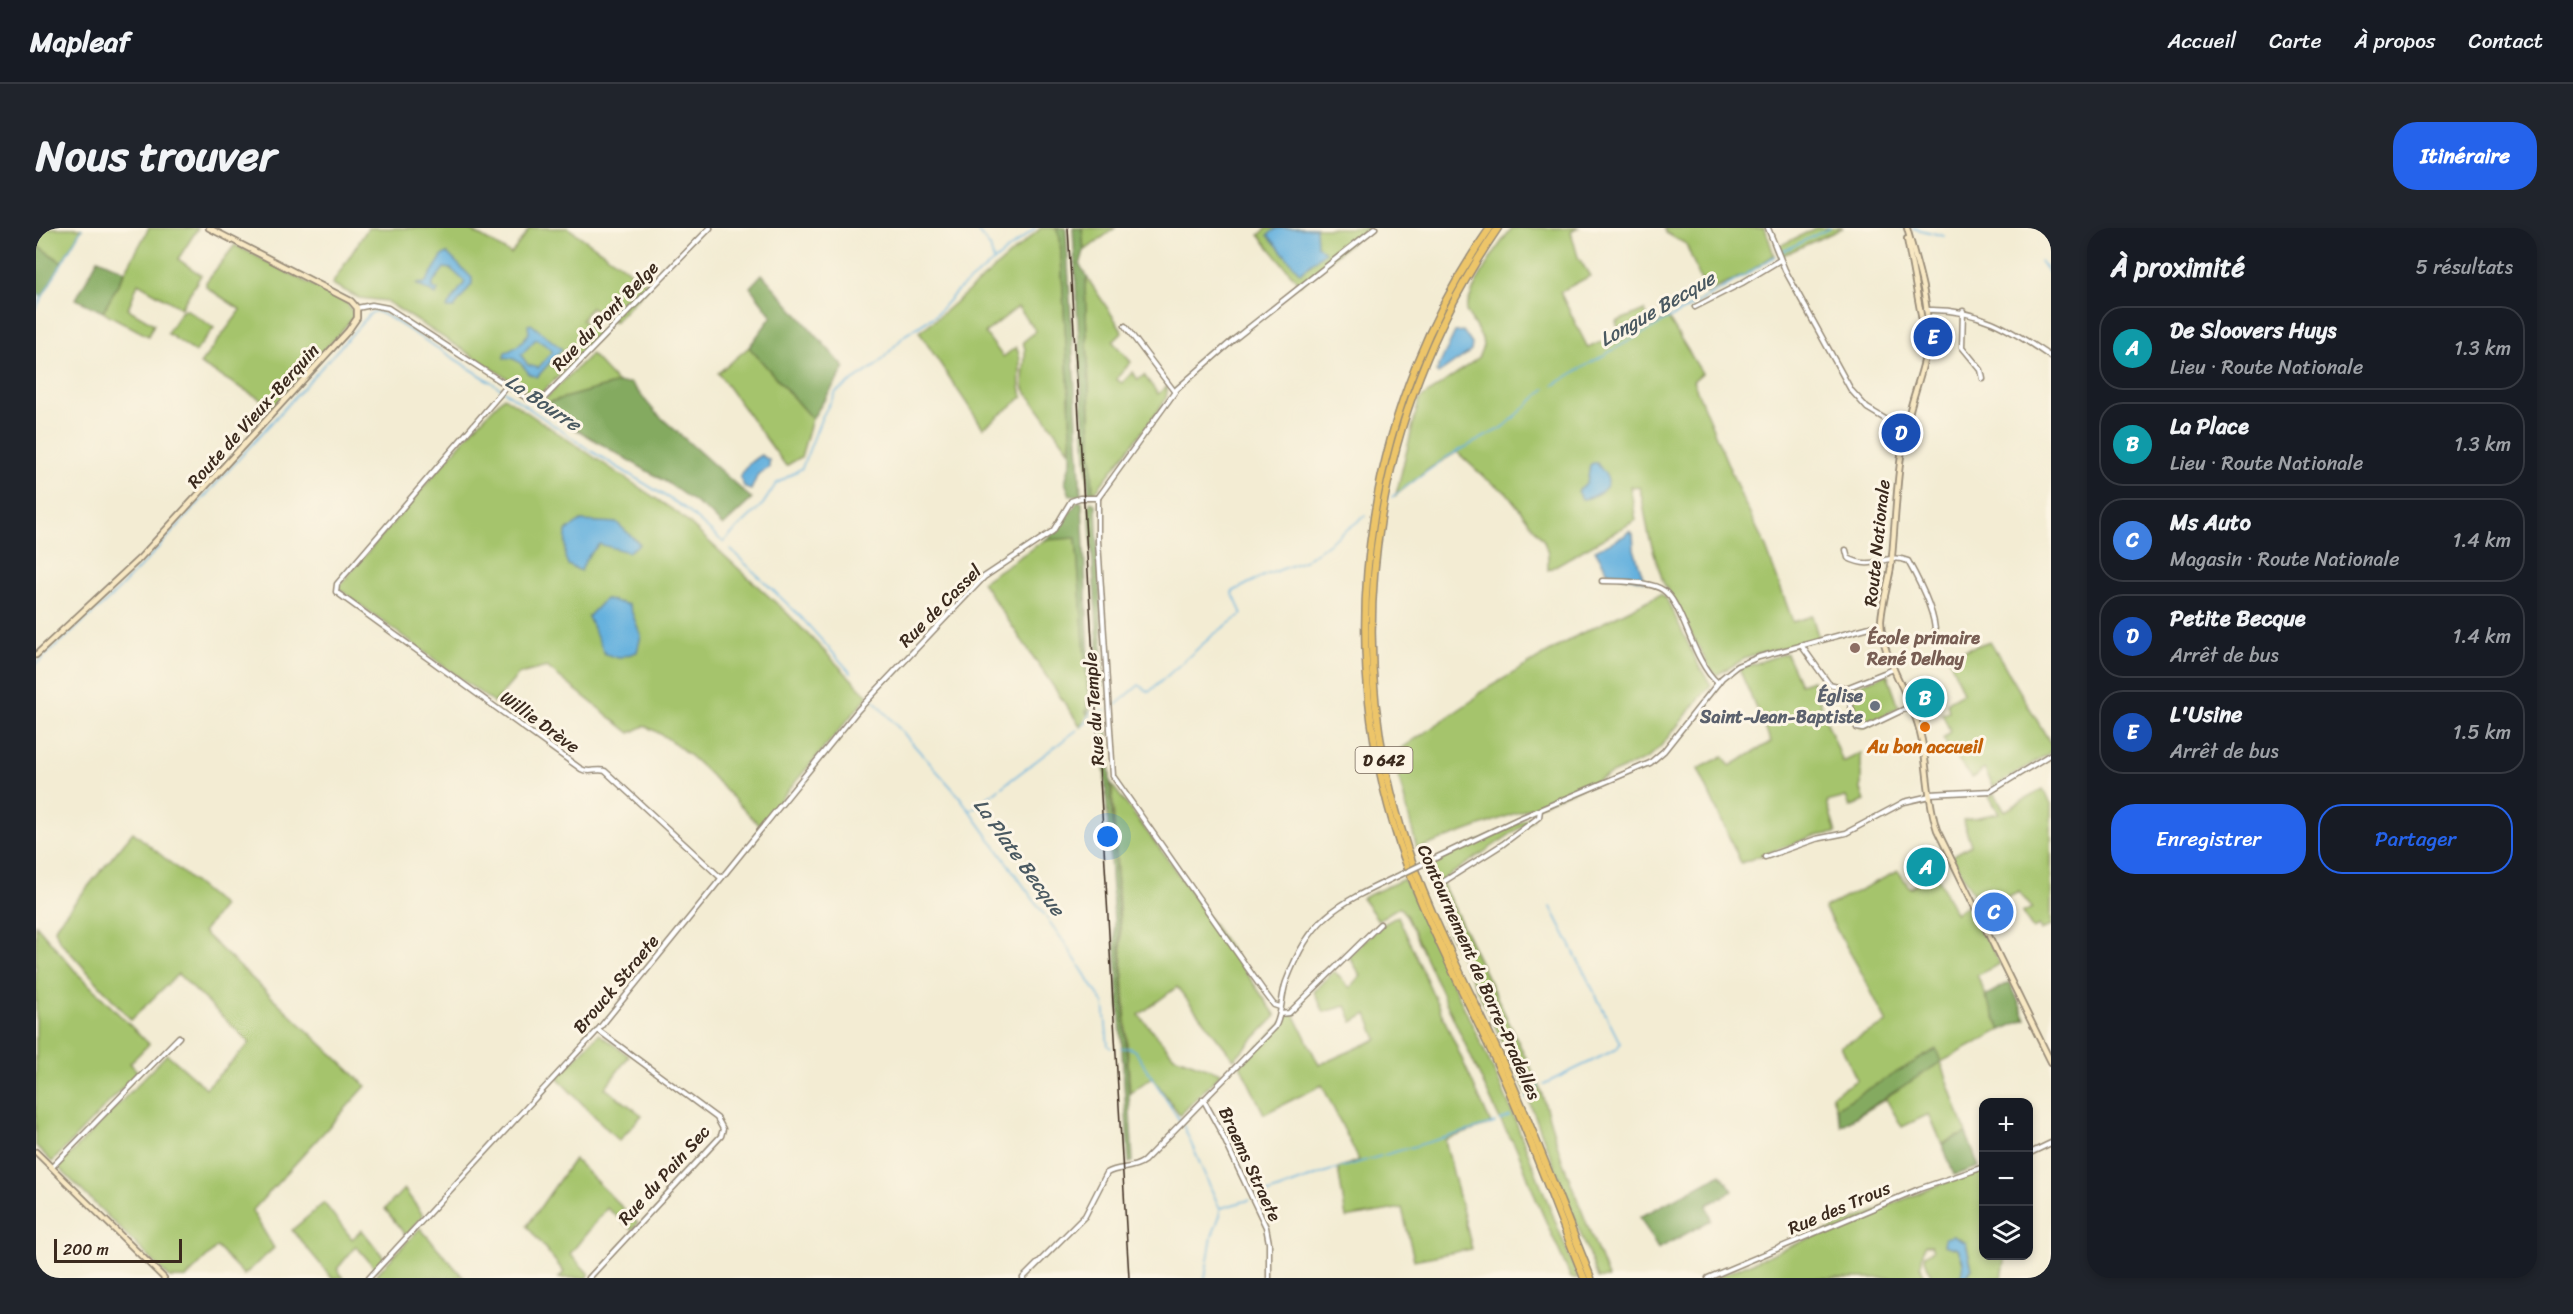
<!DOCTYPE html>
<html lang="fr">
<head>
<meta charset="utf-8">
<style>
  body { margin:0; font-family:Sriracha,sans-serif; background:#20242c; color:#f1f3f6 }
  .controls { position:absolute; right:18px; bottom:18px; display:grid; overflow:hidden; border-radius:12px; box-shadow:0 3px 9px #0003 }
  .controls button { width:54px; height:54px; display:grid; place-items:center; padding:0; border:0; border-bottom:2px solid #363941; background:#171b24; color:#f1f3f6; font:30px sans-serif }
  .scale { position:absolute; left:18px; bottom:15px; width:128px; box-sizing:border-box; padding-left:6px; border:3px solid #3b2a1e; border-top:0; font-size:16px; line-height:21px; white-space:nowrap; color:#3b2a1e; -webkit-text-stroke:4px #fcf5e5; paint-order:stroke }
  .you { position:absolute; left:1072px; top:609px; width:21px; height:21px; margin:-15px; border:4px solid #fff; border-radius:50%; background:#1a73e8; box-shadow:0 0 0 9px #1a73e833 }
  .badge { display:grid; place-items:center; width:39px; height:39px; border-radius:50%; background:#2563eb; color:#fff; font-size:20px; font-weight:700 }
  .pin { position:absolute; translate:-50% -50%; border:3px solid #fff; box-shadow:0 2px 6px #0006 }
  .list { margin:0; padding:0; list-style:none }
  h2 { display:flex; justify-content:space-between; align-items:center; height:78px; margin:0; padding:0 24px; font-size:26px }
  h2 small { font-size:20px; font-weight:400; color:#9ea1a6 }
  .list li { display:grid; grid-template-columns:39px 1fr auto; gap:18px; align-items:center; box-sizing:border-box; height:84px; margin:0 12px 12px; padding:0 12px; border:2px solid #363941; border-radius:24px }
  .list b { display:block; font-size:22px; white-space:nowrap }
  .list p { margin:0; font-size:20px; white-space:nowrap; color:#9ea1a6 }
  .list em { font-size:20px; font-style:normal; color:#9ea1a6 }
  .actions { display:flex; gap:12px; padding:18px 24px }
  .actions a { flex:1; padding:14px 0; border:2px solid #2563eb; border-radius:24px; text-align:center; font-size:21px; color:#2563eb }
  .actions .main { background:#2563eb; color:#fff }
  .icon { flex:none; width:33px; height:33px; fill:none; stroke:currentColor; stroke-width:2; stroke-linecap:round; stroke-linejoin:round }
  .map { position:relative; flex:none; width:2015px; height:1050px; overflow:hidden; border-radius:24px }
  header { display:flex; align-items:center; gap:36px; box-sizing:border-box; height:84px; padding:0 30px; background:#171b24; border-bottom:2px solid #363941 }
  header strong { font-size:28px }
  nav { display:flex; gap:33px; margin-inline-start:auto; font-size:21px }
  .intro { display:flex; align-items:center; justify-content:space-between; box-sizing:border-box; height:144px; padding:0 36px }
  h1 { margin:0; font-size:42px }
  .button { padding:15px 27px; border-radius:24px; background:#2563eb; color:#fff; font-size:21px; font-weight:700 }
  main { display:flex; gap:36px; padding:0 36px }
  aside { flex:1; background:#171b24; border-radius:24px; box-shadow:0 3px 9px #0003 }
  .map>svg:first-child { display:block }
  .green { fill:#a5c46c; stroke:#707745; stroke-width:1.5 }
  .forest { fill:#84aa60; stroke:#606a3f; stroke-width:1.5 }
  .water { fill:#65b1de; stroke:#506e7e; stroke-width:1.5; fill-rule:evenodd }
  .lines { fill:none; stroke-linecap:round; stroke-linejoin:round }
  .stream { stroke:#65b1de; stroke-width:1.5 }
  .street-casing { stroke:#978b78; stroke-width:7 }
  .secondary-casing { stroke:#978b78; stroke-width:8 }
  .highway-casing { stroke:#978b78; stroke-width:9 }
  .street { stroke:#fff; stroke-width:4 }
  .secondary { stroke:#f8e8c3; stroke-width:4.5 }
  .highway { stroke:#edc569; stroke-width:6 }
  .rail { stroke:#3b2a1e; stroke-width:1.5 }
  .street-bridge-casing { stroke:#978b78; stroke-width:7; stroke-linecap:butt }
  .street-bridge { stroke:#fff; stroke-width:4 }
  .education-dot { fill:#8d6e63; stroke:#fcf5e5; stroke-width:2 }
  .worship-dot { fill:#6b7280; stroke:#fcf5e5; stroke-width:2 }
  .food-dot { fill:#e8710a; stroke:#fcf5e5; stroke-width:2 }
  .labels { text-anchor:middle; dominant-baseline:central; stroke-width:6; stroke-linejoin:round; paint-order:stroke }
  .shield { fill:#fcf5e5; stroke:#75675a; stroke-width:1.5 }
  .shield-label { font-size:16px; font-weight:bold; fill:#3b2a1e }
  .street-label { font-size:18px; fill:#3b2a1e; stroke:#fcf5e5 }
  .education-label { font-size:18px; font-weight:bold; fill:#785e54; stroke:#fcf5e5; text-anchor:start }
  .worship-label { font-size:18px; font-weight:bold; fill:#5b616d; stroke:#fcf5e5; text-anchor:end }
  .food-label { font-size:18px; font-weight:bold; fill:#c56008; stroke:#fcf5e5 }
  .water-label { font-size:20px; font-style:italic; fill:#4a5961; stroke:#fcf5e5 }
</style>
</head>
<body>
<header>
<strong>Mapleaf</strong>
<nav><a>Accueil</a><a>Carte</a><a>À propos</a><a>Contact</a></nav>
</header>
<div class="intro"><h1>Nous trouver</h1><a class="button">Itinéraire</a></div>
<main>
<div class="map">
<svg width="2015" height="1050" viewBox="0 0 2015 1050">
  <rect width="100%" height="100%" fill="#fcf5e5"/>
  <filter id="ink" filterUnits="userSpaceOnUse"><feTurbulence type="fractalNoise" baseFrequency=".0167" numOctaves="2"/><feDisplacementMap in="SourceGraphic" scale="12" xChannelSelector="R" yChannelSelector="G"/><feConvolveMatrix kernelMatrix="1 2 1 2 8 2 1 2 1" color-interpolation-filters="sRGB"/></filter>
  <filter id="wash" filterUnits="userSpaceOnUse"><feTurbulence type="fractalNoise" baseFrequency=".008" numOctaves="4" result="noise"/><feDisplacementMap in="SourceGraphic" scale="24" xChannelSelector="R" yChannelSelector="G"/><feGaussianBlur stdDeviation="1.35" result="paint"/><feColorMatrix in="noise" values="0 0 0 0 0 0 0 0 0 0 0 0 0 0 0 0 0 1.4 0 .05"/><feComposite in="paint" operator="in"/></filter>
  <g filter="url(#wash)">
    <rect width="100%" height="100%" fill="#f3ecd3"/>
    <g class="green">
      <path d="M0,0H46L26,34L0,17Z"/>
      <path d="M113,0H162L142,31L165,47L145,80L102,55L92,81L118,96L112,108L67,84Z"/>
      <path d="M332,0H431L475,26L494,0H532L614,57L578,94L555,79L546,92L564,108L501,169L350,73L323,70L296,56Z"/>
      <path d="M1005,0H1020L1024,10L1035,204L1033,222L988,161C984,146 993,128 987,114L1000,103L982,79L949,105L967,129L980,119C989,135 979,152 987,169L947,200L883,104L899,92Z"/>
      <path d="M1046,0H1079L1048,23Z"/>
      <path d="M1231,0H1332L1264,57L1223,7Z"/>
      <path d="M1476,0H1542L1535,4L1542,29L1554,48L1524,64L1552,120L1584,105L1580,94L1608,82L1616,98L1632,90L1666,145L1657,153L1706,270L1729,317L1757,394L1776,388L1783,411L1713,428L1681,447L1675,442L1627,354L1613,308L1604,260L1594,258L1600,292L1512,342V326L1508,313L1471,265L1449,250L1421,224L1394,240L1360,267L1383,172L1442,130L1447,118L1446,110L1430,83C1435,58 1460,20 1476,0Z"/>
      <path d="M1628,0H1729L1738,27L1709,47L1670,65L1650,16L1630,5Z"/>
      <path d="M1780,0H1807L1745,28L1741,19Z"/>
      <path d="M199,17L311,75L318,86L316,91L238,179L164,136L205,82L170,59V54Z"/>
      <path d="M1052,51L1084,99L1086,105L1077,114L1095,134L1080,151L1086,155L1097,144L1102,152L1108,147L1122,166L1132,157L1130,171L1122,183L1057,267L1049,59L1050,52Z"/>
      <path d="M150,81L178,100L159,124L131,105L145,84Z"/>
      <path d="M713,119L776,191L765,229L750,238L682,145Z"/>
      <path d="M555,126L582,155L506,176L510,170Z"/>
      <path d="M468,169L643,286L750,384L832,468L723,597C692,566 648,513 608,498L594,505L511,439L483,446L458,475L303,361V358L438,200Z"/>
      <path d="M1040,309L1052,468L1050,484L1052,486L1045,499L946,354L1009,312Z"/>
      <path d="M1625,366L1630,370L1663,438L1675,457L1624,519L1612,530L1516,572L1381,621L1357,526L1437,472L1443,465L1542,407Z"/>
      <path d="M1954,413L2015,516V524L1958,559L1948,541L1936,550L1907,511L1914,503L1906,485L1913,483L1911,474L1927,465L1912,428Z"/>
      <path d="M1750,425L1764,456L1777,452L1790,492L1807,534L1825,525V562L1829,573L1814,579L1810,569L1791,574L1800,605L1778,608L1705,635L1662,541L1687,528L1694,538L1735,514L1703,441Z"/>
      <path d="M1851,446L1863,479L1825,500L1811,461Z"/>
      <path d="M1076,557L1133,633L1240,788L1198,831L1141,759L1103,787L1138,828L1185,845L1144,887L1116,849L1094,865Z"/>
      <path d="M2007,561L2015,576V697L2005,703L2003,698L1997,701L1986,685L1996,680L1983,664L1956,677L1950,664L1939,669L1916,628L1935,617L1927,592L1963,585L1953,568L1959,566L1969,583Z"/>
      <path d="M1494,589L1497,591L1405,653L1503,857L1526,932L1572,1050H1562L1483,847L1415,709L1387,641L1400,633Z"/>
      <path d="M97,604L187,678L167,704L330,858L216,983L238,1020L208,1047L181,1019L150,1050H134L22,939L131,826L170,860L214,815L142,746L95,792L23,712L19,701L21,696Z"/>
      <path d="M1862,643L1874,660L1900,645L1919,685L1933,676L1964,736L1941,747L1965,802L1905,834L1930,905L1906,916L1893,886L1866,899L1850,871L1805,898L1796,867L1821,852L1805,818L1851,795L1823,740L1788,680Z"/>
      <path d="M1368,651L1469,867L1542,1050H1535L1500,971L1482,923L1463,890L1370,687L1363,679L1342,692L1326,670Z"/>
      <path d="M1362,688L1455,896L1409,912L1436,1021L1378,1032L1366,980L1310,990L1302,940L1323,932L1286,857L1228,886L1204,837L1257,784L1283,837L1341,811L1331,786L1317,794L1310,778L1288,784L1278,764L1298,743L1314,760L1325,748L1313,728L1346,697Z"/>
      <path d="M0,697L41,745L113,816L94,835L102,844L16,934L0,918Z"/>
      <path d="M563,806L593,828L569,860L606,887L583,913L521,850Z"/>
      <path d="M538,931L602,995L596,1002L571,980L534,1026L553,1046L550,1050H523L528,1044L491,998Z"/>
      <path d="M1947,942L1948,1028H1970L1966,1050H1929L1936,1041L1930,1015L1917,1008L1908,1017L1922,1021L1928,1037L1927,1045L1922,1050H1896L1889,1031V1027L1897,1022L1895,1017H1888L1885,1038L1889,1050H1678L1900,958Z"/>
      <path d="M368,961L387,987L370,1008L349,981Z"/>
      <path d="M288,975L316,1011L326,1002L349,1031L340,1041L320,1018L301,1041L308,1050H296L256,1002Z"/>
      <path d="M384,1000L428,1050H337Z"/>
    </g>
    <g class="forest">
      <path d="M1020,0H1030L1045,268L1034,267L1029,254L1035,233V204L1024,10Z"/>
      <path d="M1037,0H1046L1048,23L1044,37L1052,51L1050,52L1049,59L1057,267L1053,268L1049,216L1051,215L1048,212Z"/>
      <path d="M0,17L26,34L6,69L0,65Z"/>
      <path d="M62,31L89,43L67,84L40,71Z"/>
      <path d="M726,46L809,140L776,191L713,119L736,88L714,59Z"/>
      <path d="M582,155H595L619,184L716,271L687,298L674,285L630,254L507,182L506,176Z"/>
      <path d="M1042,273L1046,274L1055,477L1052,486L1050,484L1052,468L1040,310L1009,312L1021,303Z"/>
      <path d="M1055,273L1060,277L1068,457L1065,463L1053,278Z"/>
      <path d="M1071,498L1097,934L1093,935L1067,518V499Z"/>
      <path d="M1974,754L1990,791L1965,802L1949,768Z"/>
      <path d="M1900,821L1905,834L1805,898L1800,880Z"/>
      <path d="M1930,905L1943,939L1918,947L1906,916Z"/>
      <path d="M1685,946L1697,963L1671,977L1675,992L1622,1021L1604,989Z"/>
    </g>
    <g class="water">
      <path d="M1241,0H1280L1281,17L1289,24L1264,45L1232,7Z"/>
      <path d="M411,25L436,50V56L418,80H411L412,77L429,54L415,41L408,40L397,55V60L402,62L400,67L380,56L389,55L407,27Z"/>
      <path d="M495,96L526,121L501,149L493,146C488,138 480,128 468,130L469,124C480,121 486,114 493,105L492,97ZM500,111L515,121L516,124L502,140L492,137L485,127Z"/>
      <path d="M1427,103L1436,116L1435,123L1402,146L1400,144L1419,104Z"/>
      <path d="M725,227L733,232V240L722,246L715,262L709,260L704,250C708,239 715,233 725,227Z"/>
      <path d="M1557,235H1561C1564,240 1571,247 1572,252C1574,262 1553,271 1546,271L1542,263L1551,254L1554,237Z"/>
      <path d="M545,293L581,295L604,316L592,324L563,316L550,331L545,343L532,337L529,329L530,303Z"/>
      <path d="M1593,303L1597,306L1598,321L1608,353L1572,344L1559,322L1588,308Z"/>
      <path d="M569,371L593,377L605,408L601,424L582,430L569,426L552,389Z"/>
      <path d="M1917,1008L1930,1015L1936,1041L1929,1050H1922C1931,1041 1927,1031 1922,1021L1908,1017L1909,1010Z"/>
    </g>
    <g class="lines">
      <g class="stream">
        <path d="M939,0L954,19L958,34"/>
        <path d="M1865,0H1866"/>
        <path d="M1877,0L1908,8"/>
        <path d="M1745,24L1794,0"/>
        <path d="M2004,33L2012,44H2015"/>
        <path d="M0,65L6,69"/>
        <path d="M0,80L46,0"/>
        <path d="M1518,157C1590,111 1668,75 1739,28"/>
        <path d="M1356,269L1411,229L1469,198L1510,160"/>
        <path d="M695,322L764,388L815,445"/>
        <path d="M0,436L73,371L110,333L335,85L340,83L356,91L455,154L555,223L647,279L687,314L727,276L740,256L766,240L786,189L800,164L841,137L869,107L899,88L920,64L999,0"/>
        <path d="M836,470L923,568L1028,714L1068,776L1072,818L1075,820"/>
        <path d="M1074,482L1103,457L1113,464L1177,407L1206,386L1196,364L1225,349L1270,332L1329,288"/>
        <path d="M1066,483H1069"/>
        <path d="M1045,499L1052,493L1055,483"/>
        <path d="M934,583L1041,502"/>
        <path d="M1085,820H1094L1099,823L1144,893"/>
        <path d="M1508,856L1581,821L1584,815L1515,679"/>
        <path d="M1490,871L1503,858"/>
        <path d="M1464,893L1474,888"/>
        <path d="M1147,897L1184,981V987L1176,1008L1169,1050"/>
        <path d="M1219,970L1293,943L1459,895"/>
        <path d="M1185,980L1213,972"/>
      </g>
    </g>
  </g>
  <g filter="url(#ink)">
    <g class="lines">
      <g class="street-casing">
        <g id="street">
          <path d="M1732,0L1749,42L1815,162L1831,180L1869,203"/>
          <path d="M1659,79L1706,55L1744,32"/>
          <path d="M321,80L336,77L352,80L492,171L502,173L509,169L674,0"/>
          <path d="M1890,82C1941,80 1974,101 2015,129"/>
          <path d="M1927,83L1926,119L1945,142L1947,151"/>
          <path d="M1089,98L1138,163"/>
          <path d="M472,157L301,356L300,364L545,541C553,546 561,540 569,543L685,650"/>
          <path d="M1062,270V313L1077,548L1229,765L1238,777L1244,779"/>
          <path d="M1062,270L1141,161L1196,113L1339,0"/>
          <path d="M1810,322L1812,330C1839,344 1850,324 1872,333C1882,351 1900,385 1899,406"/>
          <path d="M1566,353C1581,353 1616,354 1627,362C1647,375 1656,433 1682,455"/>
          <path d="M1765,417L1793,456L1810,460"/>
          <path d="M1858,441L1810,460L1821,500L1827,501L1875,478"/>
          <path d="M1893,566L1955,563L2015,526"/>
          <path d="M1729,629L1780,611L1810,605L1868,574L1894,568"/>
          <path d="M1389,635L1482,591L1614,535L1628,523L1686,450L1701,438L1723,429L1845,396"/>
          <path d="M1407,654L1467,616L1503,589L1504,582"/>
          <path d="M1244,786L1253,785L1344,696"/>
          <path d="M1167,871L1184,902L1230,999L1233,1015V1050"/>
          <path d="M1992,926L2015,915"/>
          <path d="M16,939L143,809"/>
          <path d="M333,1050L562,802L822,482L948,349L1017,303L1035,273L1044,270H1062"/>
          <path d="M553,1050L685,908L687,901L681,890L562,802"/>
          <path d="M987,1050L1049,988L1071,945C1082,938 1096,942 1108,933L1239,799C1246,788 1245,768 1250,754C1276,686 1301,677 1364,647"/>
          <path d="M1672,1050L1883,961L1948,939"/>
        </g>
      </g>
      <g class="secondary-casing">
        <g id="secondary">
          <path d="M1871,0C1880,33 1892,68 1892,102C1892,135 1877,163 1871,195C1860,243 1860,291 1855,339C1852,357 1846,375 1845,393C1845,427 1869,459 1880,491C1893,527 1889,566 1901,602L2015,834"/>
          <path d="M1871,11L1889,109"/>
          <path d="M0,427L104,330L312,103L321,90V80L315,73L173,0"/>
          <path d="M0,924L128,1050"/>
        </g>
      </g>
      <g class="highway-casing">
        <g id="highway">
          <path d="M1454,0C1334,171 1298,395 1357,595C1380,676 1421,750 1457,827C1491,899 1518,976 1548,1050"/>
          <path d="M1462,0C1342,175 1303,396 1365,600C1388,679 1429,752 1463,826C1497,899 1525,976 1555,1050"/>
        </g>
      </g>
      <use href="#street" class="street"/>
      <use href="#secondary" class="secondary"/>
      <use href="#highway" class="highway"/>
      <path class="rail" d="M1032,0L1093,1050"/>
      <g class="street-bridge-casing">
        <path id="street-bridge" d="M1364,647L1389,635"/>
      </g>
      <use href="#street-bridge" class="street-bridge"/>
    </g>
  </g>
  <circle class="education-dot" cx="1819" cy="420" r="6"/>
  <circle class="worship-dot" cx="1839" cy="478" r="6"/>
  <circle class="food-dot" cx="1889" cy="499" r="6"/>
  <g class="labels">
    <rect class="shield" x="1319.5" y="519" width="57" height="26" rx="4.5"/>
    <g class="shield-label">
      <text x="1348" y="532">D 642</text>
    </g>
    <g class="street-label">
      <text transform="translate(569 88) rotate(-46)">Rue du Pont Belge</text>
      <text transform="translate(217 188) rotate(-48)">Route de Vieux-Berquin</text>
      <text transform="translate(1841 315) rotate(-84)">Route Nationale</text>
      <text transform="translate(904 378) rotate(-45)">Rue de Cassel</text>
      <text transform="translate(1058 481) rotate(-94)">Rue du Temple</text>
      <text transform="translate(504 494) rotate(36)">Willie Drève</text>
      <text transform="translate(1443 744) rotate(66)">Contournement de Borre-Pradelles</text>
      <text transform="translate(580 756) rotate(-50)">Brouck Straete</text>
      <text transform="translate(1214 936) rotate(65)">Braems Straete</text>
      <text transform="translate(628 947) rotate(-48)">Rue du Pain Sec</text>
      <text transform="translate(1803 980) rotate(-23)">Rue des Trous</text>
    </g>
    <g class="education-label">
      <text x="1831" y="410">École primaire<tspan x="1831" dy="21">René Delhay</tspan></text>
    </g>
    <g class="worship-label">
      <text x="1827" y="468">Église<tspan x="1827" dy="21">Saint-Jean-Baptiste</tspan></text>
    </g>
    <g class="food-label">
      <text x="1889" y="519">Au bon accueil</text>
    </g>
    <g class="water-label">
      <text transform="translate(1621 81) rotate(-30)">Longue Becque</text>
      <text transform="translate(507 175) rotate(34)">La Bourre</text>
      <text transform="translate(983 629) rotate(54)">La Plate Becque</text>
    </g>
  </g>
</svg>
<div class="controls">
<button>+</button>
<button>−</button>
<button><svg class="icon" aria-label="layers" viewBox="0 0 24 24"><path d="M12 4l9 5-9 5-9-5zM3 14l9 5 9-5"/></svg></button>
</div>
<div class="scale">200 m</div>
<div class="you"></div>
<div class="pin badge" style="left:1890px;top:639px;background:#0f9aa8">A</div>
<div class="pin badge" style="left:1889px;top:470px;background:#0f9aa8">B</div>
<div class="pin badge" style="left:1958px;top:684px;background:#3f7fe0">C</div>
<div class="pin badge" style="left:1865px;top:205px;background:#1a4fb4">D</div>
<div class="pin badge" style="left:1897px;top:109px;background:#1a4fb4">E</div>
</div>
<aside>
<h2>À proximité<small>5 résultats</small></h2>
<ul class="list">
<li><span class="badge" style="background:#0f9aa8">A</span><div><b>De Sloovers Huys</b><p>Lieu · Route Nationale</p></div><em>1.3 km</em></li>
<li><span class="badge" style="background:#0f9aa8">B</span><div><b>La Place</b><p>Lieu · Route Nationale</p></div><em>1.3 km</em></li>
<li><span class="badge" style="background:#3f7fe0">C</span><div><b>Ms Auto</b><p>Magasin · Route Nationale</p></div><em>1.4 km</em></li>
<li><span class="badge" style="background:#1a4fb4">D</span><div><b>Petite Becque</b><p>Arrêt de bus</p></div><em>1.4 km</em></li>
<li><span class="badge" style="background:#1a4fb4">E</span><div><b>L'Usine</b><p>Arrêt de bus</p></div><em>1.5 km</em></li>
</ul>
<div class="actions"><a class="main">Enregistrer</a><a>Partager</a></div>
</aside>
</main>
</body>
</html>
